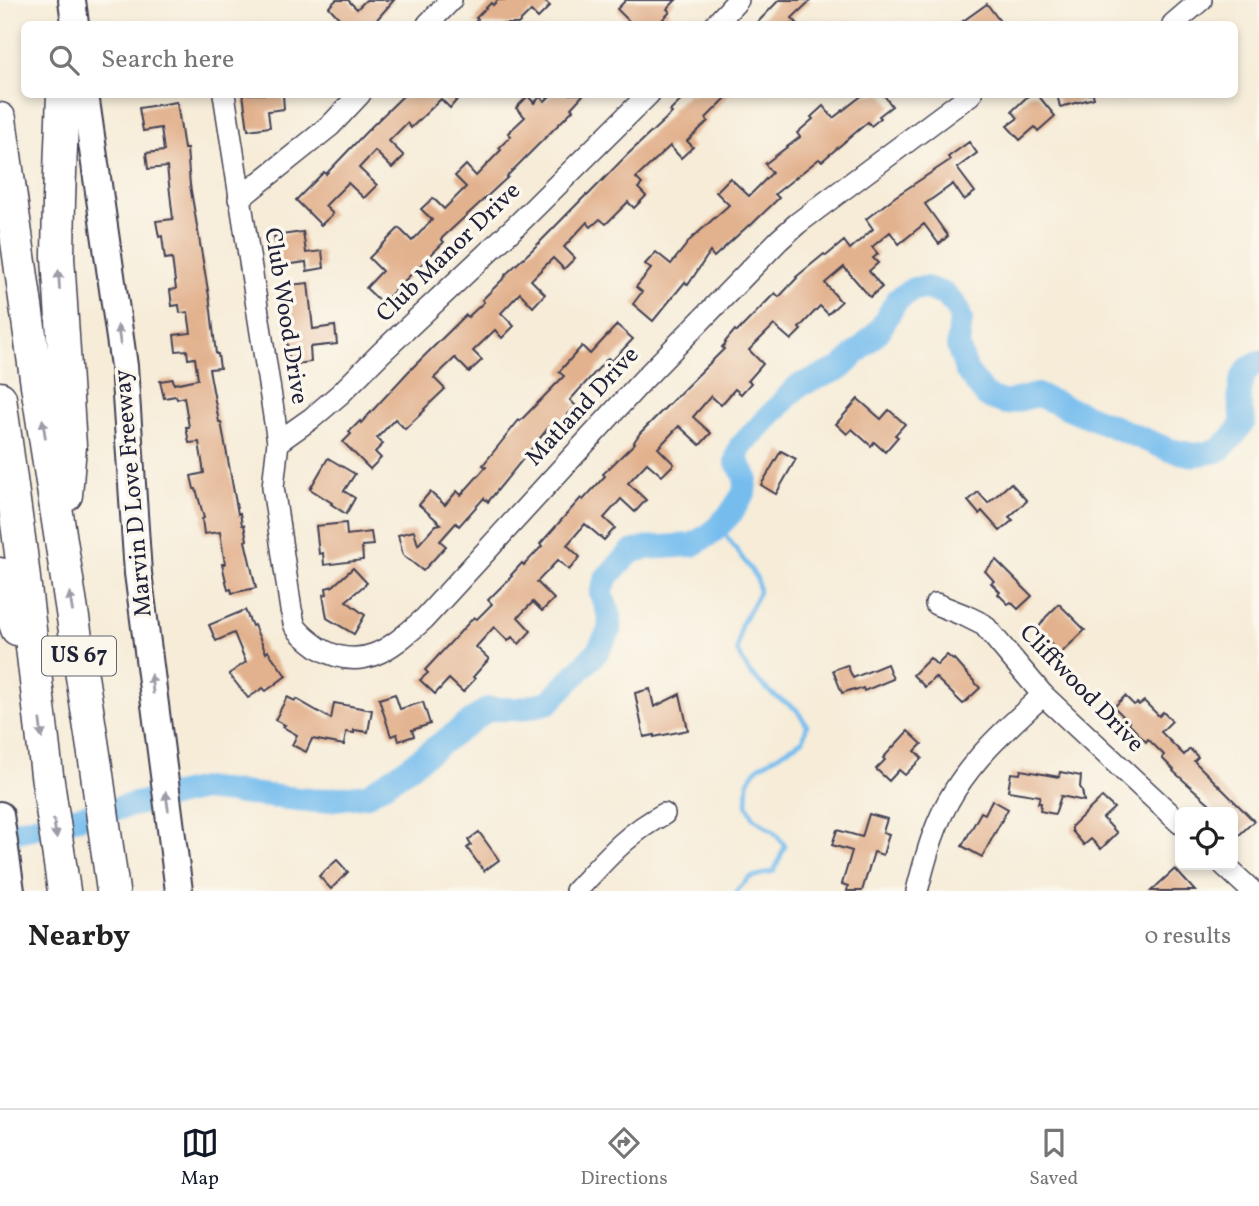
<!DOCTYPE html>
<html lang="en">
<head>
<meta charset="utf-8">
<style>
  body { margin:0; font-family:Vollkorn,serif; background:#f2f2f2; color:#222 }
  .controls { position:absolute; right:21px; bottom:21px; display:grid; overflow:hidden; border-radius:10px; box-shadow:0 4px 10px #0003 }
  .controls button { width:63px; height:63px; display:grid; place-items:center; padding:0; border:0; border-bottom:2px solid #e0e0e0; background:#fff; color:#222; font:35px sans-serif }
  .list { margin:0; padding:0; list-style:none }
  h2 { display:flex; justify-content:space-between; align-items:center; height:91px; margin:0; padding:0 28px; font-size:30px }
  h2 small { font-size:23px; font-weight:400; color:#767676 }
  .icon { flex:none; width:38px; height:38px; fill:none; stroke:currentColor; stroke-width:2; stroke-linecap:round; stroke-linejoin:round }
  .map { position:relative; flex:none; width:1259px; height:891px; overflow:hidden }
  .search { position:absolute; background:#fff; box-shadow:0 4px 10px #0003; left:21px; right:21px; top:21px; height:77px; display:flex; align-items:center; gap:18px; box-sizing:border-box; padding:0 24px; border-radius:10px; color:#767676; font-size:26px }
  .sheet { height:217px; background:#fff }
  nav { display:flex; justify-content:space-around; align-items:center; box-sizing:border-box; height:98px; border-top:2px solid #e0e0e0; background:#fff; font-size:19px; color:#767676 }
  nav a { display:grid; justify-items:center; gap:4px }
  nav .on { color:#111827 }
  .map>svg:first-child { display:block }
  .lines { fill:none; stroke-linecap:round; stroke-linejoin:round }
  .stream { stroke:#76bdee; stroke-width:4.5 }
  .river { stroke:#76bdee; stroke-width:24 }
  .building { fill:#e2b18d }
  .minor-casing { stroke:#424053; stroke-width:24 }
  .major-casing { stroke:#424053; stroke-width:30 }
  .highway-casing { stroke:#424053; stroke-width:35 }
  .minor { stroke:#fff; stroke-width:21 }
  .major { stroke:#fff; stroke-width:26 }
  .highway { stroke:#fff; stroke-width:32 }
  .oneway { fill:#9c9ca7 }
  .labels { text-anchor:middle; dominant-baseline:central; stroke-width:7; stroke-linejoin:round; paint-order:stroke }
  .shield { fill:#fbf7ec; stroke:#636270; stroke-width:2 }
  .shield-label { font-size:23px; font-weight:bold; fill:#22223b }
  .street-label { font-size:24px; fill:#22223b; stroke:#fbf7ec }
</style>
</head>
<body>
<div class="map">
<svg width="1259" height="891" viewBox="0 0 1259 891">
  <rect width="100%" height="100%" fill="#fbf7ec"/>
  <filter id="ink" filterUnits="userSpaceOnUse"><feTurbulence type="fractalNoise" baseFrequency=".0143" numOctaves="2"/><feDisplacementMap in="SourceGraphic" scale="14" xChannelSelector="R" yChannelSelector="G"/><feConvolveMatrix kernelMatrix="1 2 1 2 8 2 1 2 1" color-interpolation-filters="sRGB"/></filter>
  <filter id="wash" filterUnits="userSpaceOnUse"><feTurbulence type="fractalNoise" baseFrequency=".00686" numOctaves="4" result="noise"/><feDisplacementMap in="SourceGraphic" scale="28" xChannelSelector="R" yChannelSelector="G"/><feGaussianBlur stdDeviation="1.57" result="paint"/><feColorMatrix in="noise" values="0 0 0 0 0 0 0 0 0 0 0 0 0 0 0 0 0 1.4 0 .05"/><feComposite in="paint" operator="in"/></filter>
  <g filter="url(#wash)">
    <rect width="100%" height="100%" fill="#f6ecd8"/>
    <g class="lines">
      <path class="stream" d="M719,526L757,578L759,592L741,625L737,651L749,672L772,694L796,709L807,725L803,740L758,767L748,781L747,804L754,818L774,832L785,846L774,871L749,878L736,891"/>
      <path class="river" d="M0,835L202,789L317,801L367,795L401,773L488,709H520L549,702L597,652L609,631L610,616L601,594L606,578L631,552L646,548L692,545L712,533L731,513L744,493L746,477L736,461L740,447L798,386L841,368L879,331L897,300L913,289L926,288L944,294L956,306L961,319L958,346L966,370L986,396L1005,403L1037,395L1170,450L1194,455L1218,451L1233,437L1244,421C1238,405 1236,382 1249,368C1252,365 1256,364 1259,362"/>
    </g>
    <g id="blocks">
      <g class="building">
        <path d="M336,0H348L357,9L366,0H394L373,24H332L339,18L329,7Z"/>
        <path d="M498,0H543L550,6L538,18L531,11L518,24H473L478,19L476,18L491,3L493,5Z"/>
        <path d="M626,0H676L667,9L670,12L658,24H632L617,9Z"/>
        <path d="M779,0H811L792,18L798,24H756Z"/>
        <path d="M987,4L1002,24H959Z"/>
        <path d="M243,94H283L284,109L268,111L270,127L248,130Z"/>
        <path d="M405,94H462L450,108L441,99L411,128L407,123L389,141L404,156L392,168L375,151L359,168L377,185L364,198L348,183L325,206L333,214L321,225L296,200L324,172L326,174L367,131Z"/>
        <path d="M552,94H584L571,108L573,110L507,176L508,177L441,239L444,242L382,303L366,288L382,271L369,258L399,228L412,241L432,220L421,209L433,198L444,209L466,187L455,176L466,165L476,176L501,150L499,148L511,136L508,133L525,117L516,108L528,96L534,103L540,97L545,101Z"/>
        <path d="M688,94H730L706,118L708,121L687,141L693,147L681,158L670,146L636,178L642,184L638,188L646,196L634,208L628,202L606,224L600,219L591,227L587,222L564,247L575,258L564,269L553,258L531,280L545,294L533,307L520,293L501,313L514,326L502,338L495,330L473,351L482,360L469,372L455,358L434,378L445,389L424,409L425,410L405,429L395,419L377,438L383,444L375,452L381,458L370,469L343,442L351,434L349,432L360,421L361,423L408,372L466,315L468,317L484,302L482,300L506,276L505,275L532,250L586,195L587,196L627,155L672,113L670,111Z"/>
        <path d="M864,94H883L892,106L879,116L881,118L871,126L868,122L822,161L819,159L775,194L779,198L750,226L749,225L714,257L710,252L688,285L685,282L653,321L633,304L642,292L636,287L651,269L645,264L656,252L671,264L691,239L729,205L716,192L730,178L749,196L772,173L765,164L800,137L797,133L813,119L811,117L823,106L833,118Z"/>
        <path d="M1030,94H1037L1055,116L1038,131L1035,127L1020,140L1007,126L1018,118L1012,111Z"/>
        <path d="M1057,94H1093L1094,98L1060,107Z"/>
        <path d="M177,102L184,149H187L190,185L210,302L216,354H218L220,368L209,369L219,422H221L238,514L240,513L242,525H244L247,540L245,541L256,588L232,593L231,589L228,590L222,564H225L220,532L204,534L202,519L204,518L196,489H194L191,476L204,473L199,442L189,443L186,427H189L184,397L177,399L176,396L164,398L160,381L173,379L174,384L198,379L195,358L188,359L187,350L176,351L174,335L191,333L188,312L180,313L179,305L172,306L170,290L176,289L172,258L165,259L162,236L159,237L156,221L173,219L167,167L148,169L146,153L164,151L161,128L143,131L139,108Z"/>
        <path d="M969,142L977,153L957,168L975,192L964,200L953,184L925,204L948,236L939,244L924,224L899,244L890,232L872,247L878,254L873,258L878,263L869,271L882,287L870,297L844,267L825,283L841,302L828,314L820,306L799,328L801,330L791,340L774,325L749,350L763,364L748,381L751,383L741,394L735,389L721,405L711,396L693,417L711,433L700,445L679,426L658,448L674,464L662,476L647,463L628,483L646,500L635,512L621,499L604,518L615,528L604,540L585,524L567,545L580,557L569,570L558,560L537,582L554,599L542,611L533,602L518,617L531,631L519,644L512,637L508,641L494,627L476,647L489,659L473,677L475,679L463,692L449,679L435,694L420,680L428,673L425,670L474,617L477,619L492,604L488,600L512,576L511,575L522,563L524,565L542,546L540,544L581,498L583,500L605,476L603,474L635,443L634,442L640,433L724,349L722,347L726,343L725,342L735,330L737,332L775,293L779,297L797,278L796,277L824,254L826,256L844,241L850,249L873,229L866,219L896,196L950,160L948,157Z"/>
        <path d="M303,232L306,253L322,251L324,268L307,271L306,262L278,266L274,236Z"/>
        <path d="M308,283L313,329L335,326L337,344L310,347L311,362L290,365L280,286Z"/>
        <path d="M617,325L633,339L612,361L608,358L570,400L576,406L553,430L549,427L488,502L484,498L459,526L456,523L440,541L446,546L423,571L403,555L398,535L414,531L418,545L436,525L441,524L419,505L430,492L445,505L457,491L461,495L486,467L483,465L519,420L520,421L564,376L559,372L582,346L590,354Z"/>
        <path d="M858,399L881,419L889,410L905,424L895,435L898,437L885,452L874,442L871,446L852,429L847,434L836,424Z"/>
        <path d="M781,451L796,459L776,494L761,485Z"/>
        <path d="M328,458L355,474L344,491L355,498L346,514L331,504L332,503L310,489Z"/>
        <path d="M1011,483L1027,501L1009,517L1013,520L1000,531L982,511L979,514L968,501L978,492L988,503Z"/>
        <path d="M346,523L347,535L371,532L373,545L362,546L363,560L324,565L323,553L319,554L316,526Z"/>
        <path d="M996,560L1032,596L1018,609L1011,602L1008,604L998,594L1000,592L991,583L994,581L985,571Z"/>
        <path d="M353,568L367,583L346,601L365,615L354,634L327,618L323,595L327,594L326,588L333,586Z"/>
        <path d="M1059,604L1085,630L1060,654L1037,630L1046,617Z"/>
        <path d="M245,610L252,626L254,625L266,653L268,651L286,676L266,691L263,688L248,698L229,674L246,662L234,633L216,641L209,625Z"/>
        <path d="M947,655L953,660L954,659L980,688L963,704L935,677L925,687L913,675L930,658L937,665Z"/>
        <path d="M887,664L893,679L864,691L863,688L855,691L854,689L842,693L833,670L847,665L853,678Z"/>
        <path d="M650,689L654,707L680,694L688,730L654,737V735L644,737L635,693Z"/>
        <path d="M395,694L400,709L423,702L430,724L412,730L414,736L399,741L397,734L391,736L379,699Z"/>
        <path d="M1125,696L1134,705L1137,703L1139,705L1144,701L1159,716L1163,712L1172,721L1161,732L1184,755L1190,749L1198,757L1194,761L1254,821L1233,841V812H1216L1209,805L1210,804L1173,771L1174,770L1162,758L1164,755L1148,739L1146,742L1128,723L1129,722L1114,707Z"/>
        <path d="M287,697L295,701L296,699L331,719L334,703L372,710L368,732L354,730V733L346,732L344,745L312,739L306,752L292,745L297,735L283,727L285,725L275,720Z"/>
        <path d="M908,731L922,744L915,751L922,758L905,775L899,770L889,781L876,769L885,760L883,758Z"/>
        <path d="M1021,770L1059,777L1060,772L1081,776L1080,787L1082,790L1084,801L1061,796L1055,814L1040,811L1041,803H1038L1040,796L1008,791L1011,773L1020,774Z"/>
        <path d="M1102,797L1114,808L1103,818L1117,833L1101,849L1091,839L1084,845L1072,831V826Z"/>
        <path d="M992,800L1008,809L982,857L962,846L981,812L985,814Z"/>
        <path d="M869,814L887,819L883,832L889,834L883,855L874,852L862,891H847L848,886L842,884L852,851L832,845L837,830L862,837Z"/>
        <path d="M479,832L499,860L484,871L467,848L471,845L468,840Z"/>
        <path d="M337,860L348,872L331,889L319,876Z"/>
        <path d="M1175,869L1195,891H1151Z"/>
      </g>
    </g>
  </g>
  <g filter="url(#ink)">
    <use href="#blocks" fill-opacity="0" stroke="#424053" stroke-width="2"/>
    <g class="lines">
      <g class="minor-casing">
        <g id="minor">
          <path d="M428,24L451,0"/>
          <path d="M716,24L738,0"/>
          <path d="M1173,24L1201,0"/>
          <path d="M224,94L278,442L273,487L291,610C293,615 293,622 295,626C300,634 312,643 319,648C363,674 392,647 424,619L642,381L779,240L798,223L971,94"/>
          <path d="M239,199L330,126L360,94"/>
          <path d="M278,442L312,418L340,394L382,352L516,226L649,94"/>
          <path d="M936,604L966,616L984,625L1043,695L1180,823"/>
          <path d="M1224,865L1252,891"/>
          <path d="M576,891C605,860 626,834 664,814"/>
          <path d="M917,891C926,856 935,821 955,790C978,753 1012,724 1043,695"/>
        </g>
      </g>
      <g class="major-casing">
        <g id="major">
          <path d="M72,0L75,24"/>
          <path d="M85,94L124,366L138,573L179,891"/>
          <path d="M0,815L11,891"/>
        </g>
      </g>
      <g class="highway-casing">
        <g id="highway">
          <path d="M63,94L59,199L58,257L70,446L66,495"/>
          <path d="M0,119L37,385L96,767L113,891"/>
          <path d="M0,398L21,553L47,775L64,891"/>
          <path d="M0,574L3,589L17,629"/>
        </g>
      </g>
      <use href="#minor" class="minor"/>
      <use href="#major" class="major"/>
      <use href="#highway" class="highway"/>
    </g>
    <defs><path id="oneway-solid" d="M-6-.8H1V-3.2L6.5 0L1 3.2V.8H-6Z" transform="scale(1.75)"/></defs>
    <g class="oneway">
      <use href="#oneway-solid" transform="translate(59 280) rotate(-93)"/>
      <use href="#oneway-solid" transform="translate(119 335) rotate(-98)"/>
      <use href="#oneway-solid" transform="translate(44 429) rotate(-99)"/>
      <use href="#oneway-solid" transform="translate(71 602) rotate(-99)"/>
      <use href="#oneway-solid" transform="translate(152 684) rotate(-97)"/>
      <use href="#oneway-solid" transform="translate(41 729) rotate(83)"/>
      <use href="#oneway-solid" transform="translate(167 801) rotate(-98)"/>
      <use href="#oneway-solid" transform="translate(55 829) rotate(82)"/>
    </g>
  </g>
  <g class="labels">
    <rect class="shield" x="42" y="636.5" width="74" height="39" rx="5"/>
    <g class="shield-label">
      <text x="79" y="656">US 67</text>
    </g>
    <g class="street-label">
      <text transform="translate(449 253) rotate(-44)">Club Manor Drive</text>
      <text transform="translate(285 316) rotate(81)">Club Wood Drive</text>
      <text transform="translate(583 407) rotate(-47)">Matland Drive</text>
      <text transform="translate(134 493) rotate(-95)">Marvin D Love Freeway</text>
      <text transform="translate(1081 689) rotate(46)">Cliffwood Drive</text>
    </g>
  </g>
</svg>
<div class="controls">
<button><svg class="icon" aria-label="locate" viewBox="0 0 24 24"><circle cx="12" cy="12" r="6"/><path d="M12 2v4M12 18v4M2 12h4M18 12h4"/></svg></button>
</div>
<div class="search"><svg class="icon" aria-label="search" viewBox="0 0 24 24"><circle cx="10" cy="10" r="6"/><path d="M15 15l6 6"/></svg>Search here</div>
</div>
<section class="sheet">
<h2>Nearby<small>0 results</small></h2>
<ul class="list">
</ul>
</section>
<nav>
<a class="on"><svg class="icon" aria-label="map" viewBox="0 0 24 24"><path d="M3 6l6-2 6 2 6-2v14l-6 2-6-2-6 2zM9 4v14M15 6v14"/></svg>Map</a>
<a><svg class="icon" aria-label="directions" viewBox="0 0 24 24"><path d="M12 3l9 9-9 9-9-9zM9 14v-3h6M13 9l2 2-2 2"/></svg>Directions</a>
<a><svg class="icon" aria-label="saved" viewBox="0 0 24 24"><path d="M7 4h10v16l-5-4-5 4z"/></svg>Saved</a>
</nav>
</body>
</html>
